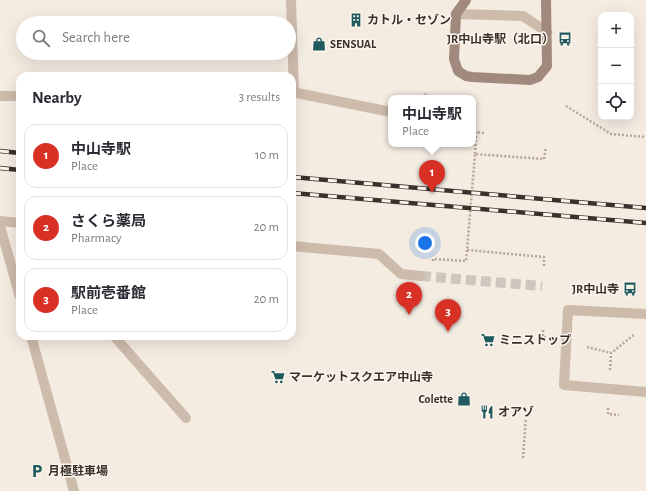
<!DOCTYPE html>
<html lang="en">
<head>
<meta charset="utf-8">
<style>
  body { margin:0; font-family:"Alegreya Sans","Noto Sans JP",sans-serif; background:#f7f7f7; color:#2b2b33 }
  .controls { position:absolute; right:12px; top:12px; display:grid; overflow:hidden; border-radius:8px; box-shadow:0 4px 16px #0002 }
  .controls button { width:36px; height:36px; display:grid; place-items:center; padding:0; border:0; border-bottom:1px solid #e1e1e2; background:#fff; color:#2b2b33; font:20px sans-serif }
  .you { position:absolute; left:425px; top:243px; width:14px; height:14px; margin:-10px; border:3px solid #fff; border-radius:50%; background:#1a73e8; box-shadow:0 0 0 6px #1a73e833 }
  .badge { display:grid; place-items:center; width:26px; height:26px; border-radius:50%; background:#d93025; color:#fff; font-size:13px; font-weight:700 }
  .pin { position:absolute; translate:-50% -33px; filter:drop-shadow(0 1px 2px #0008) }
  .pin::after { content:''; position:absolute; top:21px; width:14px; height:12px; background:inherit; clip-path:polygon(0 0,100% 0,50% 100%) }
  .popup { position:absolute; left:388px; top:95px; width:88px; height:52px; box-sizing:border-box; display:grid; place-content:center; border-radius:8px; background:#fff; filter:drop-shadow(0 1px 3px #0005); font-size:13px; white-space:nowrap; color:#7c7c81 }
  .popup b { font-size:15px; color:#2b2b33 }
  .popup::after { content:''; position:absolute; left:50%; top:100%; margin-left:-8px; border:8px solid transparent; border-top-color:#fff }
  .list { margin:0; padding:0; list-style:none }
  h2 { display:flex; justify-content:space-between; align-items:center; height:52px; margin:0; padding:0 16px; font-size:17px }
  h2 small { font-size:13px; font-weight:400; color:#7c7c81 }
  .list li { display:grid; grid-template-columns:26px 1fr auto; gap:12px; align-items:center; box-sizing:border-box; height:64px; margin:0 8px 8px; padding:0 8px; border:1px solid #e1e1e2; border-radius:12px }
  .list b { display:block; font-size:15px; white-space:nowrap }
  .list p { margin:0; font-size:13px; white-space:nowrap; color:#7c7c81 }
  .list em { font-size:13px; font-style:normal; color:#7c7c81 }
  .icon { flex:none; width:22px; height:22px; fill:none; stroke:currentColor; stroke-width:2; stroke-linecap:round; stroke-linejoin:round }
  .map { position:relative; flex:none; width:646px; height:491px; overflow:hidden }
  .search { position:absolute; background:#fff; box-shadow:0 4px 16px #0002; left:16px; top:16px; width:280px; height:44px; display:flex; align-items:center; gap:10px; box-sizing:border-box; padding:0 14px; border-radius:22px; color:#7c7c81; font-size:15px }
  .panel { position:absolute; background:#fff; box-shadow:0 4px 16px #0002; left:16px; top:72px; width:280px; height:268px; border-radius:12px }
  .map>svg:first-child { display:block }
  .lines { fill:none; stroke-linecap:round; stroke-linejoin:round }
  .street-tunnel { stroke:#cfc6bd; stroke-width:10; stroke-dasharray:10 5; stroke-linecap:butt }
  .path { stroke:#b9a596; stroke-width:2.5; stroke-dasharray:2 2; stroke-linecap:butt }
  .lane { stroke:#cdbbac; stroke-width:10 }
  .street { stroke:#cdbbac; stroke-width:10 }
  .secondary { stroke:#a18a7d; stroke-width:10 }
  .rail-casing { stroke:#3b302b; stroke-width:4.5 }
  .rail { stroke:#fbf5ee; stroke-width:3; stroke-dasharray:9; stroke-linecap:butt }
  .labels { text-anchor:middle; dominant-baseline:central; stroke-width:3; stroke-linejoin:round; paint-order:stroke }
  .poi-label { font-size:12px; font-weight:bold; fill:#3b302b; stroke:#fbf5ee; text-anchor:start }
</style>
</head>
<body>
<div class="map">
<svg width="646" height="491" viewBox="0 0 646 491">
  <rect width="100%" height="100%" fill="#f4ebe1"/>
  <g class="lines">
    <g class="street-tunnel">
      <path d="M425,98L428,97"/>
      <path d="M421,276L542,286"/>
    </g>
    <g class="path">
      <path d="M566,106L611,134L646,137"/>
      <path d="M475,154L476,132L485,133"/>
      <path d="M433,261V259L466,261L467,250"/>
      <path d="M544,266V257L467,250L475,154L544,159L546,147"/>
      <path d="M543,330V337L547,338"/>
      <path d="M587,347L611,353"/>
      <path d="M610,370L611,353L635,334"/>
      <path d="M608,408V414L619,415"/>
      <path d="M523,458L526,416"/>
    </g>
    <g class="lane">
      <path d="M456,14L523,16L547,32"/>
      <path d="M114,336L186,418"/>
    </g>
    <g class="street">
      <path d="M291,0L294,92"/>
      <path d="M292,92L391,112"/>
      <path d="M0,96H20"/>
      <path d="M0,221L20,223"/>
      <path d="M0,226L20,297"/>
      <path d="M292,246L379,254L401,274L421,276"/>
      <path d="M646,314L568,310L564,385L646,392"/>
      <path d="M31,336L74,491"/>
    </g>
    <path class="secondary" d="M466,0L456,14L454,59L458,71L466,76L472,77L530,80L538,77L547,66L546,0"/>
    <g class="rail-casing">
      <g id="rail">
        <path d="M0,151L20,153"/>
        <path d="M0,168L20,170"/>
        <path d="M292,177L646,208"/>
        <path d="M292,193L646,223"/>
      </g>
    </g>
    <use href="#rail" class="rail"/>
  </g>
  <defs>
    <g id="building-bare" transform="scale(1.08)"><path d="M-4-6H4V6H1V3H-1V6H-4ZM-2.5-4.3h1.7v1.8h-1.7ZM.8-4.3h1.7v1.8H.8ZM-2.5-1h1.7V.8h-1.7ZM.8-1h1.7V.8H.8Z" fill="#1f5a5e" stroke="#fbf5ee" stroke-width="2.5" paint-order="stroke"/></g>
    <g id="bus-bare" transform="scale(1.08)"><path d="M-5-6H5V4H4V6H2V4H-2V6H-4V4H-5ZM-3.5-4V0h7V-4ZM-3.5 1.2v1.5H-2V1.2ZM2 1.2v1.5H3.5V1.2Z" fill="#1f5a5e" stroke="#fbf5ee" stroke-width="2.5" paint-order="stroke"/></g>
    <g id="shop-bare" transform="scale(1.08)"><path d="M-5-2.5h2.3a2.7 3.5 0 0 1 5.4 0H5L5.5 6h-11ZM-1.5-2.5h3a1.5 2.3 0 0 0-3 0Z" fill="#1f5a5e" stroke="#fbf5ee" stroke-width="2.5" paint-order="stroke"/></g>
    <g id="supermarket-bare" transform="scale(1.08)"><path d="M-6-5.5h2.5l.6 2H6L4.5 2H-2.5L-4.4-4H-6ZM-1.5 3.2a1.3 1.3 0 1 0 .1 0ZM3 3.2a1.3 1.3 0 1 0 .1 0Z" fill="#1f5a5e" stroke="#fbf5ee" stroke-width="2.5" paint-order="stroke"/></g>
    <g id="restaurant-bare" transform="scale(1.08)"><path d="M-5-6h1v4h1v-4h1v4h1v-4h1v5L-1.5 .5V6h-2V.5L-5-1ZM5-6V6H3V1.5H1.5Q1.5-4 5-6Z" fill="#1f5a5e" stroke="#fbf5ee" stroke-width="2.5" paint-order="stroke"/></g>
    <g id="parking-bare" transform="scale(1.08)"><path d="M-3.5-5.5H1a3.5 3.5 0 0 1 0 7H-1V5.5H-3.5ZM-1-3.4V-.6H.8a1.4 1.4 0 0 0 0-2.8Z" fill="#1f5a5e" stroke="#fbf5ee" stroke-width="2.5" paint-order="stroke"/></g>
  </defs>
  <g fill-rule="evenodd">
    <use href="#building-bare" x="356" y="20"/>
    <use href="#bus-bare" x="565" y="39"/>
    <use href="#shop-bare" x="319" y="44"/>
    <use href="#bus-bare" x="630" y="289"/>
    <use href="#supermarket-bare" x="488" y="340"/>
    <use href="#supermarket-bare" x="278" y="377"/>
    <use href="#shop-bare" x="464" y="399"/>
    <use href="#restaurant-bare" x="487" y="412"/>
    <use href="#parking-bare" x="37" y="471"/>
  </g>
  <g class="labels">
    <g class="poi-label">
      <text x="367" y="20">カトル・セゾン</text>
      <text x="554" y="39" text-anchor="end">JR中山寺駅（北口）</text>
      <text x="330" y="44">SENSUAL</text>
      <text x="619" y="289" text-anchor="end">JR中山寺</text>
      <text x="499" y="340">ミニストップ</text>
      <text x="289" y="377">マーケットスクエア中山寺</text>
      <text x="453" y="399" text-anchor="end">Colette</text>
      <text x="498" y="412">オアゾ</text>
      <text x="48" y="471">月極駐車場</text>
    </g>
  </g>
</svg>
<div class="controls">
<button>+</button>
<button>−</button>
<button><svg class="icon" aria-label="locate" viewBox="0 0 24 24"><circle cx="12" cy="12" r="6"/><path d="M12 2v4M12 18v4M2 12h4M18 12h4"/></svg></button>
</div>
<div class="you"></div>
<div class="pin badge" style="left:432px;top:193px">1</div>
<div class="popup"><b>中山寺駅</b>Place</div>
<div class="pin badge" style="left:409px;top:315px">2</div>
<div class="pin badge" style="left:448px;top:332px">3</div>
<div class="search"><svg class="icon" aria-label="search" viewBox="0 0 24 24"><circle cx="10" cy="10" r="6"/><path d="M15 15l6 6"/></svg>Search here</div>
<section class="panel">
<h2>Nearby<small>3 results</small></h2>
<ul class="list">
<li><span class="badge">1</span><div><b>中山寺駅</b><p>Place</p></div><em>10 m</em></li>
<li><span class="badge">2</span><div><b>さくら薬局</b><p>Pharmacy</p></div><em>20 m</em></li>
<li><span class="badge">3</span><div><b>駅前壱番館</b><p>Place</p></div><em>20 m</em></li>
</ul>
</section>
</div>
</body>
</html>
